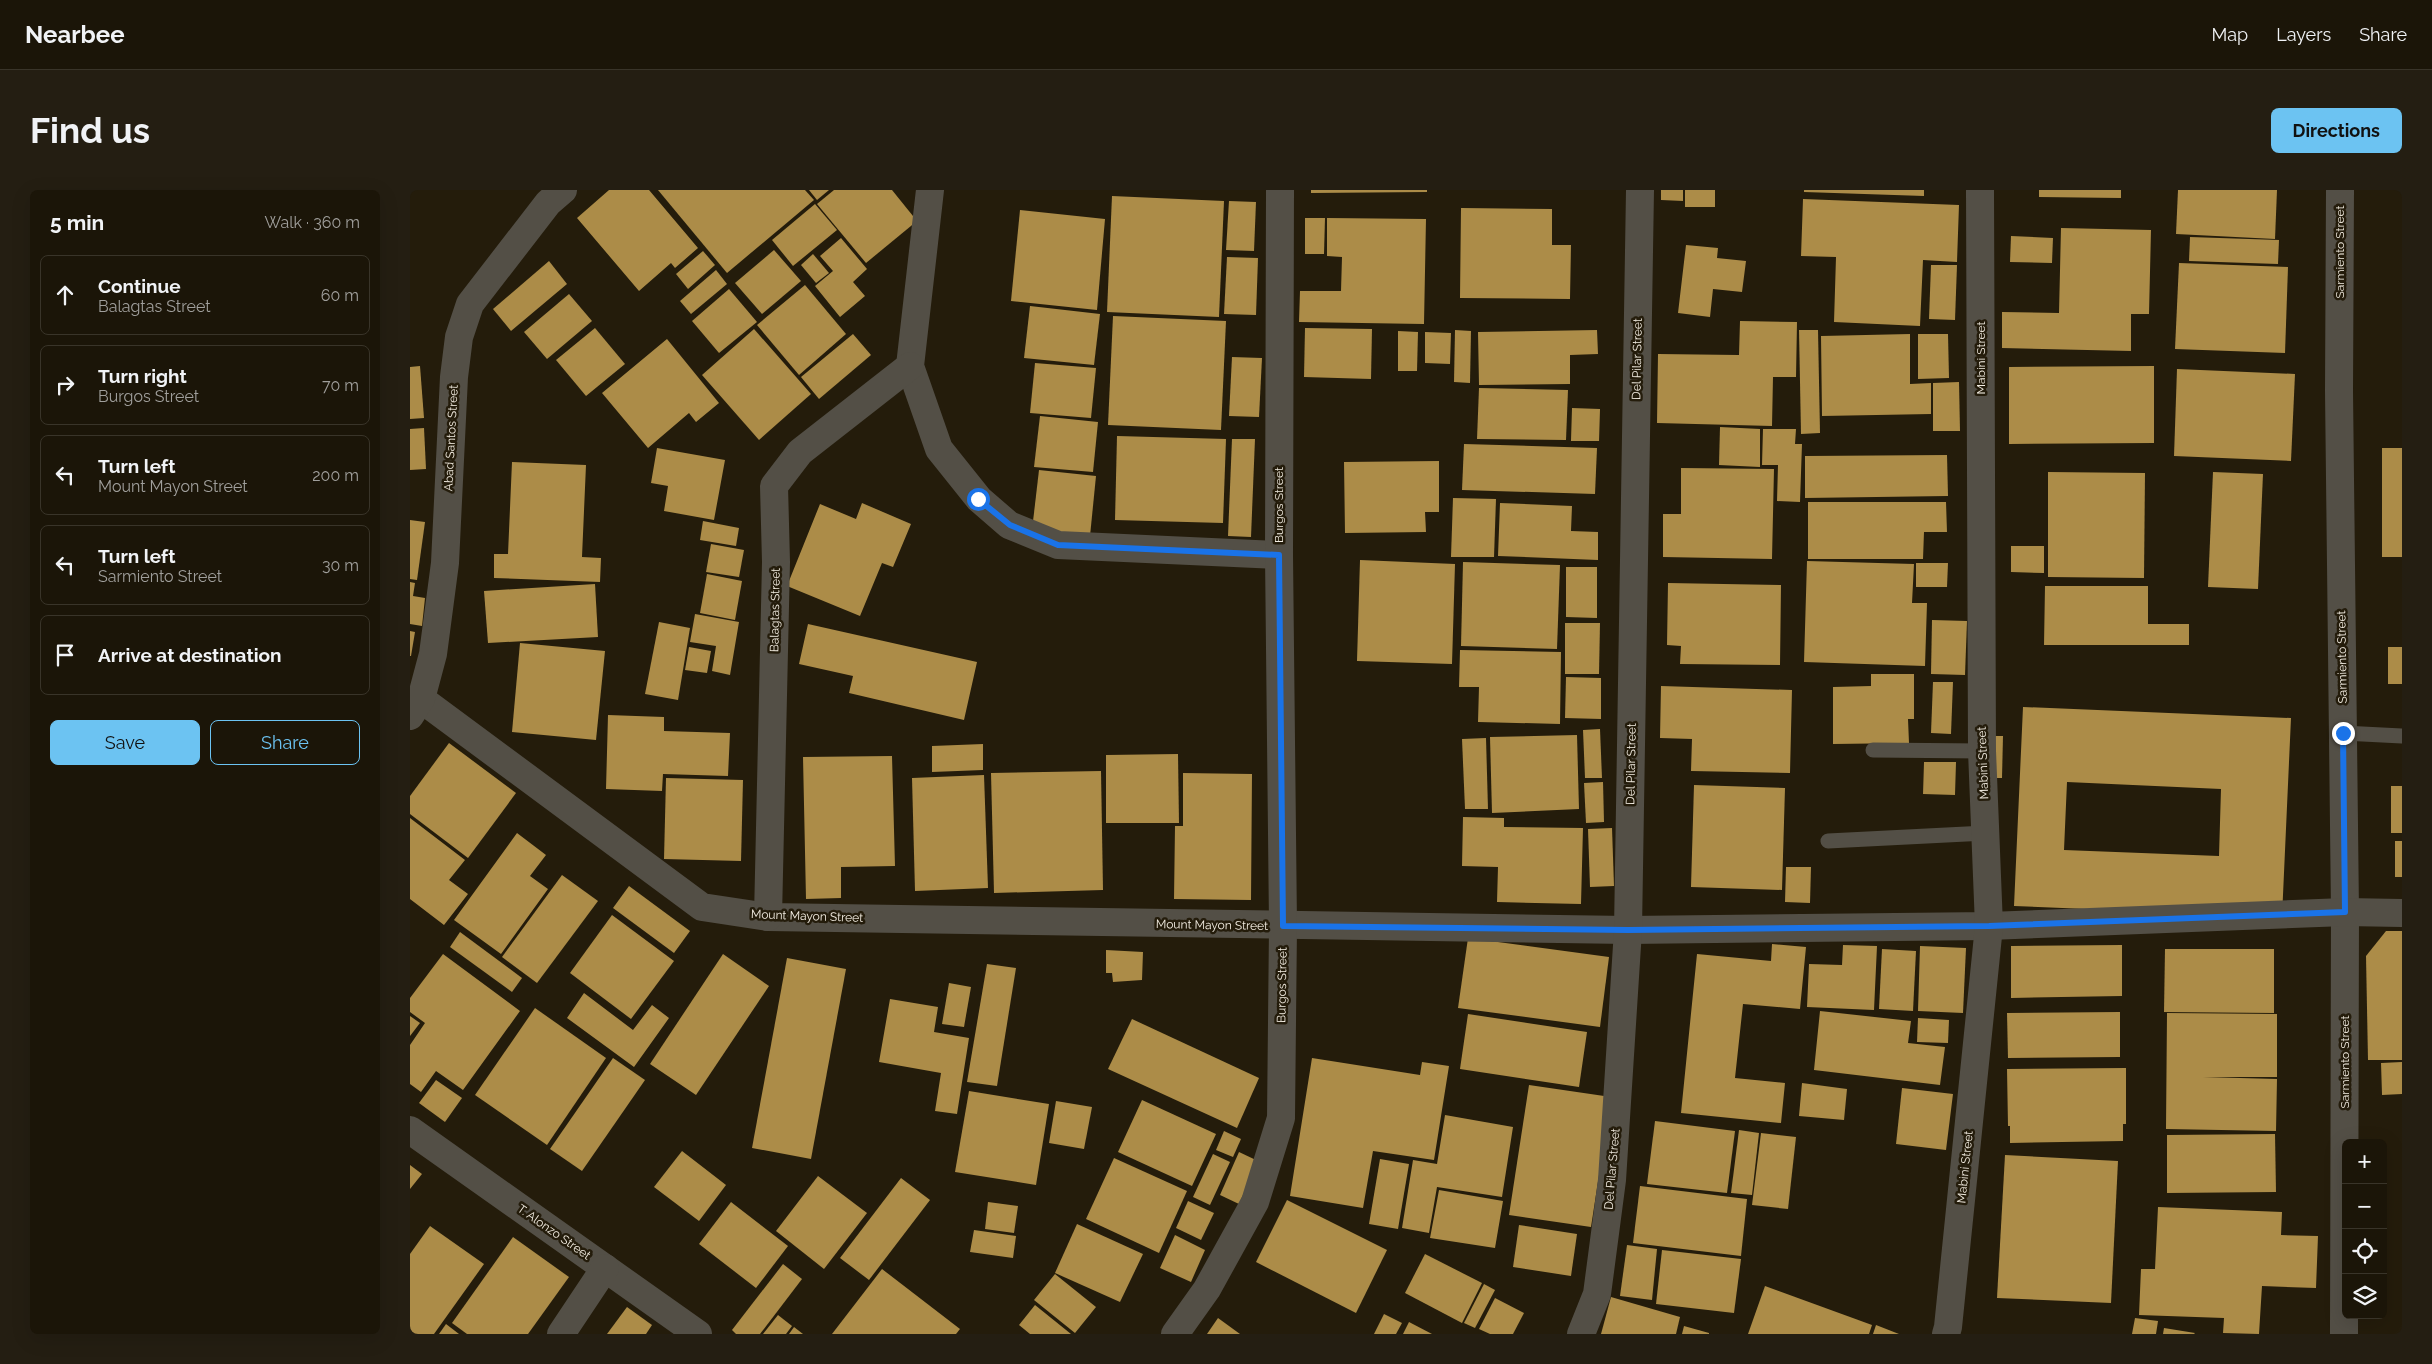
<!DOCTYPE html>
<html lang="en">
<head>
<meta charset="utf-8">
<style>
  body { margin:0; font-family:Raleway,sans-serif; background:#241e12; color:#f1f3f6 }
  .controls { position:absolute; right:15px; bottom:15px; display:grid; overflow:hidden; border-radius:8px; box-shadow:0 5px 20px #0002 }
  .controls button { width:45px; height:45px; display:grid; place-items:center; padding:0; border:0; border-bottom:1px solid #393429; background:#1b1508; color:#f1f3f6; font:25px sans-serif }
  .stop { position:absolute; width:15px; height:15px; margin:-11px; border:4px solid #1a73e8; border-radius:50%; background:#fff }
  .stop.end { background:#1a73e8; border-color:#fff; box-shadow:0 1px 5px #0008 }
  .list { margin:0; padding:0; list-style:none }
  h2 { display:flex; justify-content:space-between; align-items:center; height:65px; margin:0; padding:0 20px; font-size:21px }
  h2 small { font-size:16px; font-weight:400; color:#a09f9c }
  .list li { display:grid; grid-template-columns:32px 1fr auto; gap:15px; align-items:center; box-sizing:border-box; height:80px; margin:0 10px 10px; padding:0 10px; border:1px solid #393429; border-radius:8px }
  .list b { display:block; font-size:19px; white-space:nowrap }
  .list p { margin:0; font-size:16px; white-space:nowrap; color:#a09f9c }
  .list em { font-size:16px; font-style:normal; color:#a09f9c }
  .actions { display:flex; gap:10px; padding:15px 20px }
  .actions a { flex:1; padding:11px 0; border:1px solid #6cc3f2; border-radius:8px; text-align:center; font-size:18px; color:#6cc3f2 }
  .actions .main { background:#6cc3f2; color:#111 }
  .icon { flex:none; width:28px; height:28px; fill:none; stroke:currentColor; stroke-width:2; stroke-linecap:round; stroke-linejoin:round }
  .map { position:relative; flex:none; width:1992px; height:1144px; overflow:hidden; border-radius:8px }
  header { display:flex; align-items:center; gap:30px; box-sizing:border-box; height:70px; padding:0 25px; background:#1b1508; border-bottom:1px solid #393429 }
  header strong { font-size:24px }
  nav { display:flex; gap:28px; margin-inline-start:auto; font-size:18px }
  .intro { display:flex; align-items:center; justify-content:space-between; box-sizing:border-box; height:120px; padding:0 30px }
  h1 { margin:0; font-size:35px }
  .button { padding:12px 22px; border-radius:8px; background:#6cc3f2; color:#111; font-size:18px; font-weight:700 }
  main { display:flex; gap:30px; padding:0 30px }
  aside { flex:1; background:#1b1508; border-radius:8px; box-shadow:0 5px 20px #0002 }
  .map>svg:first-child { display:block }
  .building { fill:#ac8c48; fill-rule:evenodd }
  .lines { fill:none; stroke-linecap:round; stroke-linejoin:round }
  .service { stroke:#534f46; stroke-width:15 }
  .minor { stroke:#534f46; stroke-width:28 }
  .route { stroke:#1a73e8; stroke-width:6 }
  .labels { text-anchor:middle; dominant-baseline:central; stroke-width:5; stroke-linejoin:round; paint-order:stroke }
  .street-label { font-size:12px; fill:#f3ede2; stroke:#241c0b }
</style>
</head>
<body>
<header>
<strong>Nearbee</strong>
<nav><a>Map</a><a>Layers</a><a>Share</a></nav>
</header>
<div class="intro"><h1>Find us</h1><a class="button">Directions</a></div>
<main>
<aside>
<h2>5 min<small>Walk · 360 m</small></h2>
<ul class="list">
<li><svg class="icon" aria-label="ahead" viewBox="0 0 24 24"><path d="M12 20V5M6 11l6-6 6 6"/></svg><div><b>Continue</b><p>Balagtas Street</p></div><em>60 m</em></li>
<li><svg class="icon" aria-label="right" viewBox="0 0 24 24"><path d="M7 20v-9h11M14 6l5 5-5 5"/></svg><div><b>Turn right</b><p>Burgos Street</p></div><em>70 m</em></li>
<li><svg class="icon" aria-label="left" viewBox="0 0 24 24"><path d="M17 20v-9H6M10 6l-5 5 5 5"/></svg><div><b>Turn left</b><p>Mount Mayon Street</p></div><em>200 m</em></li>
<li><svg class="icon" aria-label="left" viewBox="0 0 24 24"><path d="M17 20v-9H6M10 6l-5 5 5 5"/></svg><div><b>Turn left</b><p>Sarmiento Street</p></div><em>30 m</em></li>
<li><svg class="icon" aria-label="arrive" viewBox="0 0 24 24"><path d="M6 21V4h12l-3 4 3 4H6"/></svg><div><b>Arrive at destination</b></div></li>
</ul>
<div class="actions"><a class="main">Save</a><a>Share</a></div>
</aside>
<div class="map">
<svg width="1992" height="1144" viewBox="0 0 1992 1144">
  <rect width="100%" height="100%" fill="#241c0b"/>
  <g class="building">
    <path d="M199,0H239L288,58L265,78L261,73L229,101L167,28Z"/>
    <path d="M248,0H395L404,10L317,83Z"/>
    <path d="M399,0H419L407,10Z"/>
    <path d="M424,0H482L507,31L456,73L407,14Z"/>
    <path d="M901,0H1017V2L901,3Z"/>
    <path d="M1251,0H1273V11L1251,10Z"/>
    <rect x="1275" y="0" width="30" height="17"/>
    <path d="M1394,0H1514V6L1394,2Z"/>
    <path d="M1629,0H1711V8L1629,7Z"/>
    <path d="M1768,0H1867L1865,49L1766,44Z"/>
    <path d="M702,6L814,11L809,127L697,122Z"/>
    <path d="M1393,9L1549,15L1547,72L1513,70L1510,136L1424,132L1426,67L1391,66Z"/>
    <path d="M819,11L846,12L844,61L816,60Z"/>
    <path d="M405,14L427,40L383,76L362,50Z"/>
    <path d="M1051,18L1142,19V55H1161L1160,109L1050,108Z"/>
    <path d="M610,20L695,29L687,120L601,111Z"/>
    <path d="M895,28H915L914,64H895Z"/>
    <path d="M917,28L1016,29L1014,134L889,132L890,101H931L932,67L917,66Z"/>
    <path d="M1651,38L1741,40L1739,124H1721V161L1592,158V122L1649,123Z"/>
    <path d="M1601,46L1643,48L1642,73L1600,72Z"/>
    <path d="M1780,47L1869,50L1868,74L1779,71Z"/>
    <path d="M431,48L457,79L443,92L455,106L430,127L405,96L423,81L410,66Z"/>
    <path d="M1276,55L1308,58L1307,68L1336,71L1332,102L1303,99L1300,127L1268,123Z"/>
    <path d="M364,60L391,91L352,124L325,93Z"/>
    <path d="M293,61L305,75L278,99L266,84Z"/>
    <path d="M403,64L419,83L406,93L391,75Z"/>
    <path d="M817,67L848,68L846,125L814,124Z"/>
    <path d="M139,71L157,94L101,141L83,119Z"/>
    <path d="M1769,73L1878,77L1875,163L1765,159Z"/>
    <path d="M1521,75H1547L1545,130L1519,129Z"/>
    <path d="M306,80L317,94L281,124L270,111Z"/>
    <path d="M395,95L436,144L389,185L347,135Z"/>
    <path d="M319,99L347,132L309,163L282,131Z"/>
    <path d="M159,104L182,131L137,169L114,142Z"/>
    <path d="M620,116L690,124L684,175L614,168Z"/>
    <path d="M703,126L816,131L811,240L698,235Z"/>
    <path d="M1330,131L1387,132L1386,187H1363L1362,236L1247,233L1248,164L1329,165Z"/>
    <path d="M185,138L215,174L176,206L146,170Z"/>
    <path d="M895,138L962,139L961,189L894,187Z"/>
    <path d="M344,139L401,204L349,250L292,185Z"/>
    <path d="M1045,140L1061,141L1060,193L1044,192Z"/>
    <path d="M1187,140L1188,164L1160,165V194L1069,195L1068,142Z"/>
    <path d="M1389,140H1408L1410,243L1391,244Z"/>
    <path d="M988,141L1008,142L1007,181H988Z"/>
    <path d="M1015,142L1041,143L1040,174L1015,173Z"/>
    <path d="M443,144L461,165L409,209L391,187Z"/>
    <path d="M1500,144V194L1521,193V224L1412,226L1411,146Z"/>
    <path d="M1508,144H1538L1539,188L1508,189Z"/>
    <path d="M257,149L309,213L286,232L279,223L238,258L192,203Z"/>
    <path d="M822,167L852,168L849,227L819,226Z"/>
    <path d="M625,173L686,178L681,228L620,223Z"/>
    <path d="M10,176L14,228L0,229V177Z"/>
    <path d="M1744,176V253L1599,254V177Z"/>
    <path d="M1767,179L1885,184L1881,271L1764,266Z"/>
    <path d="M1549,192L1550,241H1523V193Z"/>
    <path d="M1069,198L1158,200L1156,250L1067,249Z"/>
    <path d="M1162,218L1190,219L1189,251H1161Z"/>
    <path d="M630,226L688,232L683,282L624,277Z"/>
    <path d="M1310,237L1350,239V277L1309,275Z"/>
    <path d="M14,238L16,279L0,280V239Z"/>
    <path d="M1353,239H1386L1385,254H1392L1390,312L1367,311L1368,275H1352Z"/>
    <path d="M707,246L816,249L813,333L705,330Z"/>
    <path d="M822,249H845L841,347L818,346Z"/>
    <path d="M1054,254L1187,258L1185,304L1052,300Z"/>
    <path d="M247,258L315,270L304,330L254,321L258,296L241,293Z"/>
    <rect x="1972" y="258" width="20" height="109"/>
    <path d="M1537,265L1538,306L1395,308V266Z"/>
    <path d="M1029,271V322H1015L1016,342L935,343L934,272Z"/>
    <path d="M102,272L176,275L172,367L191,368L190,392L84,388V364H98Z"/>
    <path d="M1271,278L1364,279L1362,369L1253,367V324H1271Z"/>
    <path d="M629,280L686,286L680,346L622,340Z"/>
    <path d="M1638,282L1735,283L1734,388L1638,387Z"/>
    <path d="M1803,282L1853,284L1848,399L1798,397Z"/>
    <path d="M1043,308L1086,309L1084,367H1041Z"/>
    <path d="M1398,312H1536L1537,342H1514L1513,369H1398Z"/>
    <path d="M452,313L501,334L483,377L472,373L450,426L377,396L410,314L446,329Z"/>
    <path d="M1090,313L1162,316L1161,341L1188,342V370L1088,366Z"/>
    <path d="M0,330L15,332L7,390L0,389Z"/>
    <path d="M293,331L329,338L326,356L290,350Z"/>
    <path d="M301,354L334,360L329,387L296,382Z"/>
    <path d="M1601,356H1634V383L1601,382Z"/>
    <path d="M950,370L1045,374L1042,474L947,471Z"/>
    <path d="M1397,371L1504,374L1502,413H1517L1515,476L1394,472Z"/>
    <path d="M1053,372L1150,375L1147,459L1051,456Z"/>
    <path d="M1506,373H1538L1537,397H1506Z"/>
    <path d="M1156,377H1187V428L1156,427Z"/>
    <path d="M297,384L332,391L325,430L290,423Z"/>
    <path d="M0,392L5,393L3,406L15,408L12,436L0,434Z"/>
    <path d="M1258,393L1371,395L1370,475L1270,474L1271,456L1257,455Z"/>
    <path d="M185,394L188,447L78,453L74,401Z"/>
    <path d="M1635,396H1738V434H1779V455H1634Z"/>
    <path d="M285,424L329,432L320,485L302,481L306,456L280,452Z"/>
    <path d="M1522,430L1557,431L1555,485L1521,484Z"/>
    <path d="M249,432L280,438L268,510L235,504Z"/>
    <path d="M1155,433H1190L1189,484H1155Z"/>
    <path d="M398,434L567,472L554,530L439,503L443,486L389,474Z"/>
    <path d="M0,441L5,442L1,466H0Z"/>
    <path d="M110,453L195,461L186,550L102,542Z"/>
    <path d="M279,457L301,461L297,483L275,480Z"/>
    <rect x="1978" y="457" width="14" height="37"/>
    <path d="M1050,460L1151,462L1150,534L1068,532L1069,497H1049Z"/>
    <path d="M1461,484H1504V529H1498L1499,553L1423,554V497L1461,496Z"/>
    <path d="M1156,487L1191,488V529L1155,528Z"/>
    <path d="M1523,492H1543L1541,544L1521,543Z"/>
    <path d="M1251,496L1382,500L1380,583L1281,581L1282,549L1250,548Z"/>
    <path d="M1613,517L1881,528L1872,727L1604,716ZM1657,592L1811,599L1809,666L1654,660Z"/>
    <path d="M198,525L254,527V541L320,543L318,586L253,584L252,601L196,599Z"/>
    <path d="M1190,539L1192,588H1175L1173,540Z"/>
    <path d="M1167,545L1169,619L1082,623L1080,547Z"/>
    <path d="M1585,546H1593L1592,588H1584Z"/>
    <path d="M1076,548L1078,619H1055L1052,549Z"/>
    <path d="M39,553L106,603L58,668L0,624V606Z"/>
    <path d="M573,554V580L522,582V556Z"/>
    <path d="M768,564L769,633H696V565Z"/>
    <path d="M482,566L485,676L431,677V708L396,709L393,567Z"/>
    <path d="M1514,572H1546L1545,605L1513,604Z"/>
    <path d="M691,581L693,700L584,703L581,583Z"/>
    <path d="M773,583L842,584L841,710L764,709L765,636H773Z"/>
    <path d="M574,585L578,698L505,701L502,588Z"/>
    <path d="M256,588L333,590L331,671L254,669Z"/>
    <path d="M1193,592L1194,632L1176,633L1174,593Z"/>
    <path d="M1284,595L1375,598L1372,700L1281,697Z"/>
    <rect x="1981" y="596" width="11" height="47"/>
    <path d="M1053,627L1094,628V637L1173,638L1171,714L1087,712L1088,677L1052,676Z"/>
    <path d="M0,628L55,670L39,690L58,704L34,735L0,709Z"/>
    <path d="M1202,638L1204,696L1180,697L1178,639Z"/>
    <path d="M107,643L136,665L120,686L138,699L91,764L44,730Z"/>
    <rect x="1985" y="651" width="7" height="36"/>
    <path d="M1376,677H1401L1400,713L1375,712Z"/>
    <path d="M152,685L188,711L127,793L92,767Z"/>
    <path d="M219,696L280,741L264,763L203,718Z"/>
    <path d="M202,725L264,771L221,829L160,783Z"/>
    <path d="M1976,741H1992V870H1958L1956,766Z"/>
    <path d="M50,742L112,788L102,802L40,757Z"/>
    <path d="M1058,748L1199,767L1190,837L1048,818Z"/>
    <path d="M1362,754L1396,757L1390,819L1333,814L1325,888L1375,893L1371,933L1271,923L1287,764L1361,771Z"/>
    <path d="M1433,755L1467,756L1464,820L1397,817L1399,774L1432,775Z"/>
    <path d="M1712,755V806L1601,808V756Z"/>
    <path d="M1510,756L1556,758L1553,823L1508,821Z"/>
    <path d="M1472,759L1506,761L1503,821L1469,819Z"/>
    <path d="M1755,759H1864V823L1754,822Z"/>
    <path d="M696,760L733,762L732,790L703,792L702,783H696Z"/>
    <path d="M33,764L110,821L53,900L26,881L11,902L0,894V855L15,833L0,822V808Z"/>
    <path d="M313,764L359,796L286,905L240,874Z"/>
    <path d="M377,768L436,779L401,969L342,958Z"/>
    <path d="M577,774L606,778L587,896L557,892Z"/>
    <path d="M539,793L561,797L554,837L532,834Z"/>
    <path d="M174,803L223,840L242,815L259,828L224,877L157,828Z"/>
    <path d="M480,809L528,817L524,842L559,848L547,924L525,921L531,883L469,872Z"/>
    <path d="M125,818L196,868L137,955L65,905Z"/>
    <path d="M1410,821L1501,831L1498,853L1535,857L1530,895L1404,880Z"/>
    <path d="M1710,822V867L1598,868L1597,823Z"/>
    <path d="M1757,823L1867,824V887H1793L1867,889L1866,941L1756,939Z"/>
    <path d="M1058,824L1177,842L1169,897L1050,879Z"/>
    <path d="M0,826L10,833L0,846Z"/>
    <path d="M1508,828L1539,830L1538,853L1507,852Z"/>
    <path d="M722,829L849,888L827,938L698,879Z"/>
    <path d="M203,868L235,890L172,981L140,959Z"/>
    <path d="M902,868L1010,885L1012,872L1039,876L1024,970L963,961L953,1018L880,1006Z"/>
    <path d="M1992,872V904L1972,905L1971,873Z"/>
    <path d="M1716,878V934H1713V951L1600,953V936H1598L1597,879Z"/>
    <path d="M26,890L52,908L35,932L9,913Z"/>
    <path d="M1392,893L1437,899L1434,930L1389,926Z"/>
    <path d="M1119,895L1201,907L1181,1037L1099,1025Z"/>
    <path d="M1492,898L1543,904L1536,960L1486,954Z"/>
    <path d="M559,901L639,914L626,995L545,982Z"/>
    <path d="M732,910L806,944L782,996L708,962Z"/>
    <path d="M646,911L682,917L674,959L639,953Z"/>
    <path d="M1035,925L1103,937L1092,1007L1027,997L1019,1043L992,1038L1003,970L1027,974Z"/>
    <path d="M1245,931L1325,941L1317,1003L1237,994Z"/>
    <path d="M1329,940L1349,943L1342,1005L1321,1003Z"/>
    <path d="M814,941L831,949L823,967L806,960Z"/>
    <path d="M1351,943L1386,947L1378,1019L1342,1015Z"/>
    <path d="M1865,944L1866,1002L1757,1003V945Z"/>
    <path d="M272,961L316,995L289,1031L244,997Z"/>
    <path d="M829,962L848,971L829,1014L810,1005Z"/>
    <path d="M803,964L820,972L800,1015L783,1007Z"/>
    <path d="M1595,965L1708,971L1701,1113L1587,1108Z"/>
    <path d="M704,968L777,1001L749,1063L676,1029Z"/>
    <path d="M970,969L999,974L988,1039L959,1034Z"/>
    <path d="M0,975L12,984L0,999Z"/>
    <path d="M408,986L457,1023L414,1079L366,1041Z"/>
    <path d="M491,988L520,1010L459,1090L430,1068Z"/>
    <path d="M1230,996L1337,1009L1331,1066L1223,1053Z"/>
    <path d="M1029,1000L1093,1011L1085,1058L1020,1048Z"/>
    <path d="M877,1010L977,1060L946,1123L846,1072Z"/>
    <path d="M778,1011L804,1023L791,1050L766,1038Z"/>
    <path d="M321,1012L378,1056L346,1098L289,1054Z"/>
    <path d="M578,1012L608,1016L604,1043L575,1039Z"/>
    <path d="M1748,1017L1872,1022L1871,1045L1908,1046L1906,1098L1852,1096L1849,1144L1813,1143L1814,1128L1729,1125L1731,1079H1745Z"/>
    <path d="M667,1034L733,1064L710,1112L645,1083Z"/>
    <path d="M1109,1035L1167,1044L1161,1086L1103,1077Z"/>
    <path d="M20,1036L74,1074L24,1144H0V1064Z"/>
    <path d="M564,1040L606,1046L603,1068L560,1062Z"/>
    <path d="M765,1045L795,1060L781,1092L750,1078Z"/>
    <path d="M103,1047L159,1087L118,1144H57L42,1133Z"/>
    <path d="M1217,1055L1247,1059L1242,1110L1210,1106Z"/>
    <path d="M1252,1060L1331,1069L1324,1123L1246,1114Z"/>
    <path d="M1015,1064L1072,1093L1052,1133L995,1103Z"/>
    <path d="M373,1074L392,1089L350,1144H326L322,1140Z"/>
    <path d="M472,1079L550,1139L546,1144H422Z"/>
    <path d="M645,1084L686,1117L665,1143L624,1110Z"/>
    <path d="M1074,1094L1085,1100L1065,1138L1054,1133Z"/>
    <path d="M1355,1096L1462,1135L1459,1144H1338Z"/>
    <path d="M1201,1107L1270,1127L1266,1144H1191Z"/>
    <path d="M1085,1108L1114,1123L1103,1144H1080L1069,1139Z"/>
    <path d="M625,1115L661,1144H620L609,1135Z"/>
    <path d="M217,1117L242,1135L236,1144H197Z"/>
    <path d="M974,1124L992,1133L986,1144H964Z"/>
    <path d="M368,1125L382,1136L376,1144H353Z"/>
    <path d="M808,1128L830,1144H797Z"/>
    <path d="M1725,1128L1748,1131L1746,1144H1722Z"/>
    <path d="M999,1132L1022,1144H993Z"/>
    <path d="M36,1134L49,1144H29Z"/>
    <path d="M1466,1135L1489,1144H1463Z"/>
    <path d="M1274,1136L1299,1143V1144H1272Z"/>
    <path d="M384,1137L393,1144H379Z"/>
    <path d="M1754,1138L1785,1143L1784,1144H1753Z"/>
  </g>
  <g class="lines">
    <g class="service">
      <path d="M1933,543L1992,546"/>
      <path d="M1463,560L1572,561"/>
      <path d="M1418,651L1576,643"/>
    </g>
    <g class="minor">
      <path d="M520,0L500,176L529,259L569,309L599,335L648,355L869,365"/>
      <path d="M1930,0L1929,201L1935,722L1934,1144"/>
      <path d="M11,509L292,717L358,727L1218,740L1579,736L1935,722L1992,723"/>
      <path d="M0,526L11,509L23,464L35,373L44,187L49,147L60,114L138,13L153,0"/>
      <path d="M358,727L366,372L364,296L390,262L500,176"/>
      <path d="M0,940L288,1144"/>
      <path d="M151,1144L195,1078"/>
      <path d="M765,1144L797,1099L845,1012L871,928L873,736L869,365L870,0"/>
      <path d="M1171,1144L1187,1104L1202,990L1218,740L1230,0"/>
      <path d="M1536,1144L1538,1137L1579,736L1572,561L1570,0"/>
    </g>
  </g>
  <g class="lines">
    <path class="route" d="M568,309L600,335L648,355L869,365L873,736L1218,740L1579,736L1935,722L1933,543"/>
  </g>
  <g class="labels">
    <g class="street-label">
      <text transform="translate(1930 62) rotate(-90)">Sarmiento Street</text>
      <text transform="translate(1571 168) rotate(-90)">Mabini Street</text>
      <text transform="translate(1227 169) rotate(-89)">Del Pilar Street</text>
      <text transform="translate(41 248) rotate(-87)">Abad Santos Street</text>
      <text transform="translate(869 315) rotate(-90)">Burgos Street</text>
      <text transform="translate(365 420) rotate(-89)">Balagtas Street</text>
      <text transform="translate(1932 467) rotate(-91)">Sarmiento Street</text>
      <text transform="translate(1573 573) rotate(-92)">Mabini Street</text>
      <text transform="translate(1221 574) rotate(-89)">Del Pilar Street</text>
      <text transform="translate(397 726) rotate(2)">Mount Mayon Street</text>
      <text transform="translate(802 735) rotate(1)">Mount Mayon Street</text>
      <text transform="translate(872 795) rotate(-89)">Burgos Street</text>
      <text transform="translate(1935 872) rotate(-90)">Sarmiento Street</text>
      <text transform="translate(1555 977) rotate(-84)">Mabini Street</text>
      <text transform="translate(1202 979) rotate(-85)">Del Pilar Street</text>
      <text transform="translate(144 1042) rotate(35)">T. Alonzo Street</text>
    </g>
  </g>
</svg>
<div class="controls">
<button>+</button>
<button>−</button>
<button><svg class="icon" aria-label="locate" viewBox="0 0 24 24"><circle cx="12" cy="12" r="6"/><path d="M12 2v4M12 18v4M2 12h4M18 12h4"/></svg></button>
<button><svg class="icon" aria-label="layers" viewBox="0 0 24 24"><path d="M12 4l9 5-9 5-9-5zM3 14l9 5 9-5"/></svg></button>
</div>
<div class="stop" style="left:568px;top:309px"></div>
<div class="stop end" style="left:1933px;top:543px"></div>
</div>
</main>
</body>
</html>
